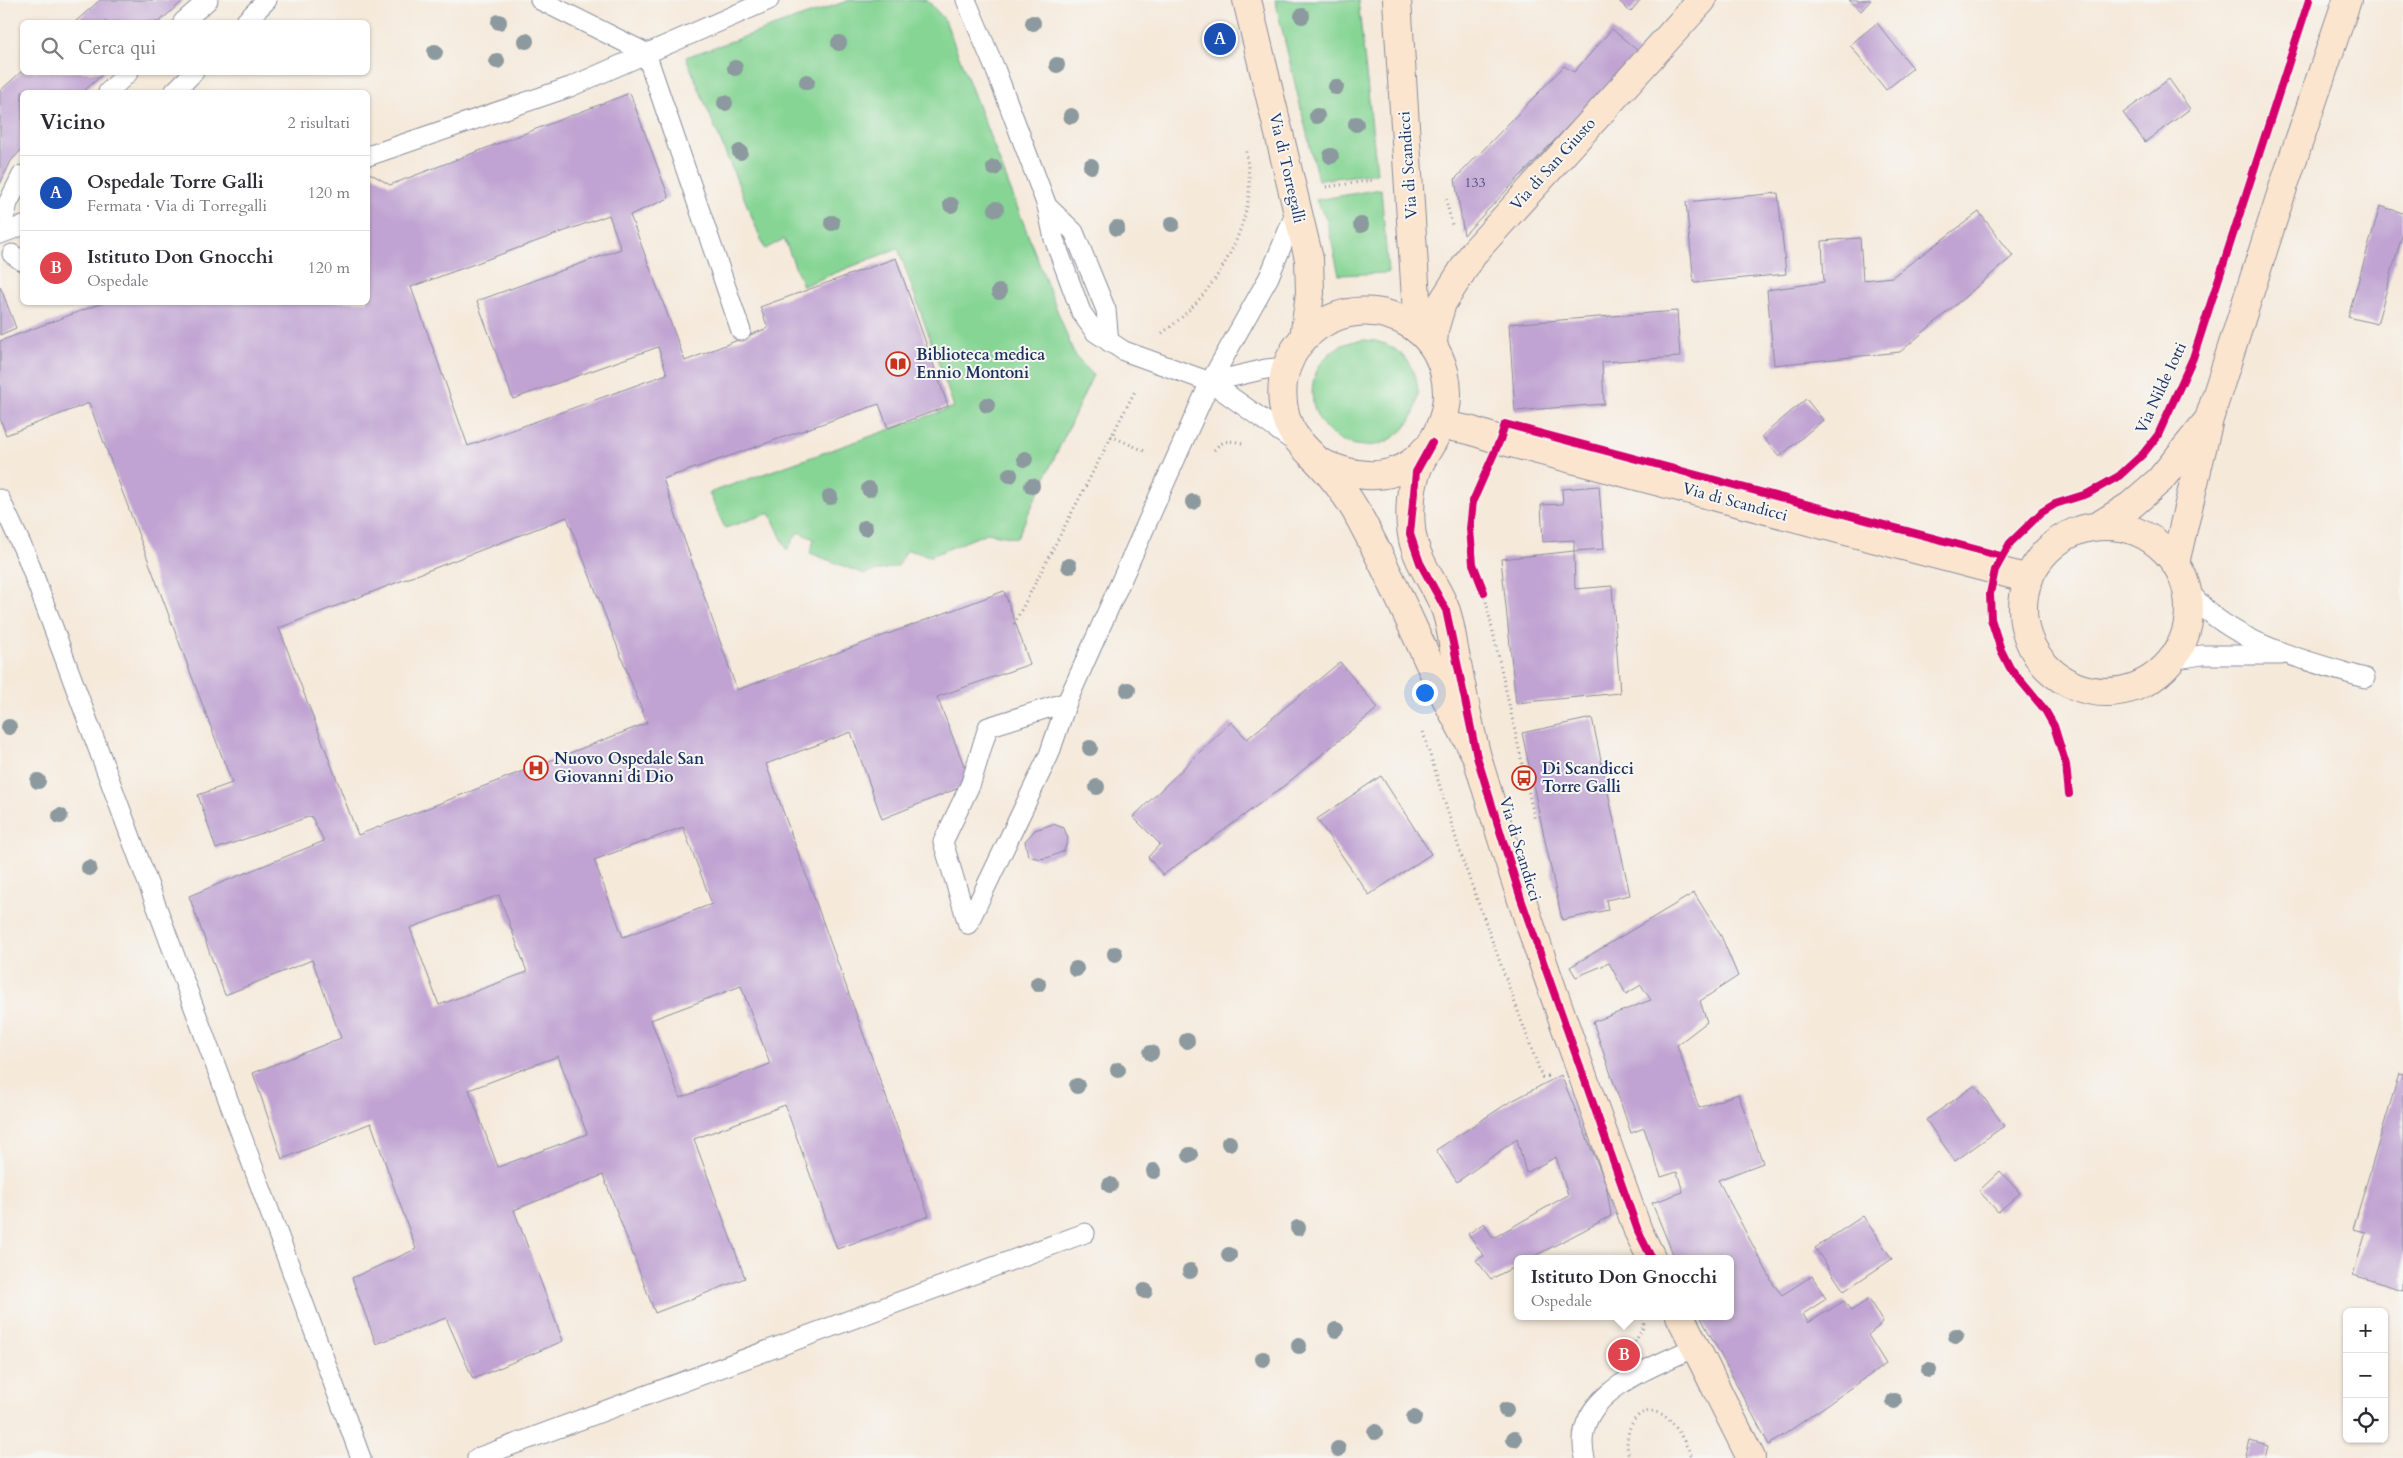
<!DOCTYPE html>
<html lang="it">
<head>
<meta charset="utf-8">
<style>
  body { margin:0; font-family:Cardo,serif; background:#f7f7f7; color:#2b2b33 }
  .controls { position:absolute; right:15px; bottom:15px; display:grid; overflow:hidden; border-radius:8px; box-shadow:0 1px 4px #0004 }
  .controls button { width:45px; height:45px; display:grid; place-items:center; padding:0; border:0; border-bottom:1px solid #e1e1e2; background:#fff; color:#2b2b33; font:25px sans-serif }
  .you { position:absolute; left:1424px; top:692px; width:18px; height:18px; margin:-12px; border:4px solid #fff; border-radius:50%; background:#1a73e8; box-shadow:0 0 0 8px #1a73e833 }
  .badge { display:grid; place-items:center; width:32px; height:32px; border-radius:50%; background:#c8321e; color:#fff; font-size:16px; font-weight:700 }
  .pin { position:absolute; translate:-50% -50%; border:2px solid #fff; box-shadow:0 1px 5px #0006 }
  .popup { position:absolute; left:1514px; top:1255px; width:220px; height:65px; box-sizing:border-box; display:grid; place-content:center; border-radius:8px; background:#fff; filter:drop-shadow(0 1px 4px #0005); font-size:16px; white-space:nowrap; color:#7c7c81 }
  .popup b { font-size:19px; color:#2b2b33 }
  .popup::after { content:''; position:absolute; left:50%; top:100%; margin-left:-10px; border:10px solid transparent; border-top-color:#fff }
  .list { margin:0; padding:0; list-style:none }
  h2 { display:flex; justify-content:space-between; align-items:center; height:65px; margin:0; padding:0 20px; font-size:21px }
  h2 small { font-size:16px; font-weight:400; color:#7c7c81 }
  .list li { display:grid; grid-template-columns:32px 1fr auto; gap:15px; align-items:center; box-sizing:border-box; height:75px; padding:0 20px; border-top:1px solid #e1e1e2 }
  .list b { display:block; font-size:19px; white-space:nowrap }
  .list p { margin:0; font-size:16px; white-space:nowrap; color:#7c7c81 }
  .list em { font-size:16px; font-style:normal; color:#7c7c81 }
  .icon { flex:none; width:28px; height:28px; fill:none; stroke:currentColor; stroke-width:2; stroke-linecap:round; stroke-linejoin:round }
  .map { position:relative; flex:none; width:2403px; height:1458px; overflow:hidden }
  .search { position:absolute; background:#fff; box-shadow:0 1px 4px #0004; left:20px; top:20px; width:350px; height:55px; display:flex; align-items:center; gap:12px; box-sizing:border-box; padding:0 18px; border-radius:8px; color:#7c7c81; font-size:19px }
  .panel { position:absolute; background:#fff; box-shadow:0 1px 4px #0004; left:20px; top:90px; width:350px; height:215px; border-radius:8px }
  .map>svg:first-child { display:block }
  .green { fill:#86d594; stroke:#508279 }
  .building { fill:#c0a3d2; fill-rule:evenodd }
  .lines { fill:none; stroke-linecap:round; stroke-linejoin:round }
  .lane-casing { stroke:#888c9c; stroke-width:21 }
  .secondary-casing { stroke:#888c9c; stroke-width:30 }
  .path { stroke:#888c9c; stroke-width:3; stroke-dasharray:1 4; stroke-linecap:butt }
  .lane { stroke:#fff; stroke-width:19 }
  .secondary { stroke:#fce5cf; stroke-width:28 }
  .cycleway-casing { stroke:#f6f6f2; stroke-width:11 }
  .cycleway { stroke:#d6006c; stroke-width:8 }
  .tree { fill:#8c999e }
  .labels { text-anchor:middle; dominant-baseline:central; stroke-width:4; stroke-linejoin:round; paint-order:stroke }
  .number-label { font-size:14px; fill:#444c7b }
  .street-label { font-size:16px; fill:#1b2f5e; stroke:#f6f6f2 }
  .poi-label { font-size:16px; font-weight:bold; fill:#1b2f5e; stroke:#f6f6f2; text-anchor:start }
</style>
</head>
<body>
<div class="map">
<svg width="2403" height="1458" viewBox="0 0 2403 1458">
  <rect width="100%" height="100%" fill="#f6f6f2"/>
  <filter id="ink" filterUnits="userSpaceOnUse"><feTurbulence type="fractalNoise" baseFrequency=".02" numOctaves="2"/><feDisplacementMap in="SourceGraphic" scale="10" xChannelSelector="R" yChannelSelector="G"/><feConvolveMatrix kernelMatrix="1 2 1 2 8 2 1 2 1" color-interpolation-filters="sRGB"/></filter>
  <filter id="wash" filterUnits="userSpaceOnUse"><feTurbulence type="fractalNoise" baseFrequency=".0096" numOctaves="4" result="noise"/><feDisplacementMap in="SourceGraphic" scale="20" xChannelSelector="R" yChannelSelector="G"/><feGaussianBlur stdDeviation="1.12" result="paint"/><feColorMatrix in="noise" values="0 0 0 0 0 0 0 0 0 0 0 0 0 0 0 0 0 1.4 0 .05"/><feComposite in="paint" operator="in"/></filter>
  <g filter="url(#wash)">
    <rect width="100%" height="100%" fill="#f5e9da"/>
    <g class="green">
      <path d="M850,0H927L945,20L1074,354L1093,375L1017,538L987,533L931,556L907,550L898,566L864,574L810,553L814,539L798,532L787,550L770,513L725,528L709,493L954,407L898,248L803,286L784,239L765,249L686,57Z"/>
      <path d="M1275,0H1358L1377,173L1318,180Z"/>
      <path d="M1381,189L1388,273L1339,275L1327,221L1316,200Z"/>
      <circle cx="1365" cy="393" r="53"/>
    </g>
    <g id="blocks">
      <g class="building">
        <path d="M100,0H184L159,22H75Z"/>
        <path d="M1618,0H1641L1630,12Z"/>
        <path d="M1849,0H1871L1861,11Z"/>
        <path d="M1877,23L1913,68L1886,90L1850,45Z"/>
        <path d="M1612,29L1639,52L1464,235L1455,179L1564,66L1574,72Z"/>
        <path d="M22,71V72H105L83,92H22V149L11,161L0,184V91Z"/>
        <path d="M2169,79L2190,109L2145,142L2123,113Z"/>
        <path d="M630,93L669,198L630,215L685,361L768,328L760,307L896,258L948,406L888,428L879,404L663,479L737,690L1004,591L1030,664L937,697L971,783L882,819L851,732L766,764L929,1216L837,1249L785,1105L694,1139L745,1278L655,1313L603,1175L514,1210L563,1341L473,1379L446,1318L376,1344L352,1278L416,1249L371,1123L282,1159L253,1073L341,1038L312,960L225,995L189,896L324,841L311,816L216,849L198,795L232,783L89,403L6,435L0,418V341L105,302H368V172L390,185ZM609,215L621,249L477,301L513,399L658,347L667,374L468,446L411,287ZM567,517L647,723L358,835L279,628ZM683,827L712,904L623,937L594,860ZM499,895L527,972L439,1005L410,928ZM741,986L770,1064L680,1098L651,1020ZM558,1056L587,1134L498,1167L469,1090Z"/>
        <path d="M1778,193L1786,274L1694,283L1686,202Z"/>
        <path d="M2380,206L2403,213V232L2377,324L2348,317Z"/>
        <path d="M1979,212L2013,256L1900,352L1774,365L1767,290L1824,282L1822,241L1860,238L1863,280L1892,277Z"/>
        <path d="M0,286L16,328L0,335Z"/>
        <path d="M1677,311L1680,357L1602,362L1604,404L1515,411L1509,324Z"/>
        <path d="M1806,399L1823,420L1779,457L1762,436Z"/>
        <path d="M1599,486L1604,549L1574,551L1575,589L1612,586L1620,693L1516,703L1501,559L1574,551V540L1543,542L1541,505L1563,504L1562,489Z"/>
        <path d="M1340,662L1378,708L1285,785L1163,875L1148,857L1160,844L1133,817L1231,722L1247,739Z"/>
        <path d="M1592,718L1630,895L1606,900L1608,910L1562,920L1522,733Z"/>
        <path d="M1381,776L1431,854L1369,895L1317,819Z"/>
        <path d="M1053,824L1064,828L1068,839L1064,851L1050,857L1040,859L1028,856L1025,841L1035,830Z"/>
        <path d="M1694,893L1721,936L1738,976L1700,1001L1707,1022L1677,1045L1699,1108L1738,1094L1763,1163L1718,1180L1774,1285L1782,1295L1812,1276L1826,1299L1803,1314L1808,1323L1844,1301L1851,1311L1869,1299L1883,1323L1868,1335L1886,1364L1769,1445L1700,1316H1730V1259H1675L1652,1203L1683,1192L1677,1172L1661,1177L1644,1128L1631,1133L1593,1022L1651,1000L1641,985L1626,994L1609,963L1576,977L1570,967Z"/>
        <path d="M2399,1074L2403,1075V1290L2353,1275L2366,1232L2353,1229Z"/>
        <path d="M1561,1075L1606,1184L1611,1216L1529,1259H1518V1265L1491,1279L1476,1260L1484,1256L1468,1234L1484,1223L1493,1238L1568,1195L1556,1157L1526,1173L1517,1139L1457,1182L1436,1150L1508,1103Z"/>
        <path d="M1975,1085L2004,1126L1955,1161L1926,1120Z"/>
        <path d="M2000,1171L2020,1193L1998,1212L1979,1191Z"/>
        <path d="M1863,1216L1892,1259L1844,1291L1815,1248Z"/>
        <path d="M2250,1441L2268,1446L2265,1458H2245Z"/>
      </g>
    </g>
  </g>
  <g filter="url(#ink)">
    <use href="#blocks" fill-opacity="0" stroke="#888c9c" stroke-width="1"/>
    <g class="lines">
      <g class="lane-casing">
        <g id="lane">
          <path d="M540,0L646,53L741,331"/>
          <path d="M966,0L996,71L1047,206L1054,239L1081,312L1095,332L1124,351L1210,382L1296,443"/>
          <path d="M183,22L208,0"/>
          <path d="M245,22L267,0"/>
          <path d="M108,92L129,72"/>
          <path d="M174,92L194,72"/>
          <path d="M368,156L570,87L769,0"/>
          <path d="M1047,206L1074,232L1106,310L1109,342"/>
          <path d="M5,215L8,203L22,175"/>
          <path d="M0,234L22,226"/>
          <path d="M12,254L22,261"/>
          <path d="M1210,382L1266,369L1287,367"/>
          <path d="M0,499L27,557L361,1458"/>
          <path d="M2186,588C2194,596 2201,606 2210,613C2252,648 2314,663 2365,678"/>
          <path d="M2171,660L2202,655H2281"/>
          <path d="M968,924L1049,755L1067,702L1196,413L1210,382L1269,277L1297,209"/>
          <path d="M968,924L943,842L971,783L988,727L1067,702"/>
          <path d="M477,1458L1085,1233"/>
          <path d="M1585,1458C1569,1394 1650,1369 1695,1347"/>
        </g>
      </g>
      <g class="secondary-casing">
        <g id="secondary">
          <path d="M1247,0L1309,259L1310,293L1304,338"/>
          <path d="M1397,0L1418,330"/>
          <path d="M1433,345L1434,330L1442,303L1475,251L1702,0"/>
          <path d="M1441,425L1469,430L1500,440L2029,579"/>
          <path d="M1319,462C1356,479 1397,484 1425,450"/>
          <path d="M2098,526L2130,506L2160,480L2206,423"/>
          <circle cx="2106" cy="609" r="83"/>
          <path d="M2175,563L2209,419L2283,188L2347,0"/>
          <path d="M1477,757C1465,734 1452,712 1441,688C1413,629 1388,569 1356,511C1346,494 1332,476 1318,461C1305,448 1292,437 1286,418C1264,342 1346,284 1411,325C1445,347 1456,393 1439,429C1433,443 1422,456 1417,470C1409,491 1408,527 1415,547C1422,570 1438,588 1446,611C1450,623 1452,636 1454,649C1462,687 1468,726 1479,764C1526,922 1583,1076 1638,1231L1652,1259"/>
          <path d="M1680,1316L1751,1458"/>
        </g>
      </g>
      <g class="path">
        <path d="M1326,187L1374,180"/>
        <path d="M1446,199L1452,225"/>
        <path d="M1162,333C1205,303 1238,253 1248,201C1251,185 1248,168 1246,151"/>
        <path d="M1111,436L1147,452"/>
        <path d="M1214,450C1222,440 1230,440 1242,443"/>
        <path d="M1484,592L1535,821"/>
        <path d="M1014,624L1135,391"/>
        <path d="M1423,732L1463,861L1542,1077L1548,1076"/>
        <path d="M1635,1342L1644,1326L1642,1316"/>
        <path d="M1630,1458C1621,1438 1634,1401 1661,1414C1676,1421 1685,1444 1693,1458"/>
      </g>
      <use href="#lane" class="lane"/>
      <use href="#secondary" class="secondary"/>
      <g class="cycleway-casing">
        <g id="cycleway">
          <path d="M1432,443L1416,472L1410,534L1420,563L1446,610L1477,757L1521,899L1638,1231L1652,1259"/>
          <path d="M1484,592L1473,564L1470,529L1473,501L1500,440L1505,424L2001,556"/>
          <path d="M2069,794L2066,765L2054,726L2045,710L2010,668L2001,650L1991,619L1990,594L1995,570L2010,543L2042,512L2055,504L2087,494L2119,476L2143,454L2158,435L2193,358L2309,0"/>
        </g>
      </g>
      <use href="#cycleway" class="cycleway"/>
    </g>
    <g class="tree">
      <circle cx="1302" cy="16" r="8"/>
      <circle cx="499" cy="22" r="8"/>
      <circle cx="1033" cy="23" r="8"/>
      <circle cx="526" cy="41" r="8"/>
      <circle cx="839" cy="43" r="8"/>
      <circle cx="435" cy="52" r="8"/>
      <circle cx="497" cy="61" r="8"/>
      <circle cx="1057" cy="65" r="8"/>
      <circle cx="735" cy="68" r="8"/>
      <circle cx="807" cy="82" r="8"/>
      <circle cx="1336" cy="87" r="8"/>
      <circle cx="725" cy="103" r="8"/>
      <circle cx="1071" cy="116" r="8"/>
      <circle cx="1317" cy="116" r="8"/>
      <circle cx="1356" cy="124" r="8"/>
      <circle cx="740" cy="152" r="8"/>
      <circle cx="1331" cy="156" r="8"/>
      <circle cx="1091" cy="166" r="8"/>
      <circle cx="994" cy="168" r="8"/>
      <circle cx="951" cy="205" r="8"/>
      <circle cx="996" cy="209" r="8"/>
      <circle cx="832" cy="223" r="8"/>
      <circle cx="1172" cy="224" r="8"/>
      <circle cx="1361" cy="225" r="8"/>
      <circle cx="1117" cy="228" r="8"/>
      <circle cx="999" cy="292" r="8"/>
      <circle cx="987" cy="405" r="8"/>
      <circle cx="1025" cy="459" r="8"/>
      <circle cx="1010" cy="475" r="8"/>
      <circle cx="1032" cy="486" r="8"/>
      <circle cx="869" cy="489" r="8"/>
      <circle cx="830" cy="497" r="8"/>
      <circle cx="1193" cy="502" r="8"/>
      <circle cx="865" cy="528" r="8"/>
      <circle cx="1069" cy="566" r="8"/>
      <circle cx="1128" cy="690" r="8"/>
      <circle cx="9" cy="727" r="8"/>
      <circle cx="1090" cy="748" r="8"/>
      <circle cx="38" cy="781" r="8"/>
      <circle cx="1097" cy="787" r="8"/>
      <circle cx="60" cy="816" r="8"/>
      <circle cx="89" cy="868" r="8"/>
      <circle cx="1115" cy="954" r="8"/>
      <circle cx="1076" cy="969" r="8"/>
      <circle cx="1038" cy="984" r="8"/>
      <circle cx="1187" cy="1041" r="8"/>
      <circle cx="1151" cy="1053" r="8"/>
      <circle cx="1118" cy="1070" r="8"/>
      <circle cx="1077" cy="1086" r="8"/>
      <circle cx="1229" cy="1143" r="8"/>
      <circle cx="1190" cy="1155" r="8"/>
      <circle cx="1154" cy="1171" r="8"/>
      <circle cx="1110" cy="1185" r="8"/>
      <circle cx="1298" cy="1228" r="8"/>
      <circle cx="1229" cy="1255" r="8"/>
      <circle cx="1190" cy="1271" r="8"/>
      <circle cx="1145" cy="1291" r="8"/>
      <circle cx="1336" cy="1330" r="8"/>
      <circle cx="1956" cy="1336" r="8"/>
      <circle cx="1299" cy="1346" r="8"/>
      <circle cx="1263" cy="1359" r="8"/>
      <circle cx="1929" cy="1370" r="8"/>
      <circle cx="1894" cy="1401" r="8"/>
      <circle cx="1506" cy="1410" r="8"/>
      <circle cx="1414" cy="1418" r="8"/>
      <circle cx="1375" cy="1432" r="8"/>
      <circle cx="1514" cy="1439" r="8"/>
      <circle cx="1338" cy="1449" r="8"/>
    </g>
  </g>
  <defs>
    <g id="library-ring" transform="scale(1.25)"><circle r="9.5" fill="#f6f6f2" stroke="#c8321e" stroke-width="1.5"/><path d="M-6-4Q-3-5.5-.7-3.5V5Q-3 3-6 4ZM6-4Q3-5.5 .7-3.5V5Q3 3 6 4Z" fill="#c8321e"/></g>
    <g id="hospital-ring" transform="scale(1.25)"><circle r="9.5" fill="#f6f6f2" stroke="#c8321e" stroke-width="1.5"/><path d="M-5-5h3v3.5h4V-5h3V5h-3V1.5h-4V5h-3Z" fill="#c8321e"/></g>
    <g id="bus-ring" transform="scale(1.25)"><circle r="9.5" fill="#f6f6f2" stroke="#c8321e" stroke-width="1.5"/><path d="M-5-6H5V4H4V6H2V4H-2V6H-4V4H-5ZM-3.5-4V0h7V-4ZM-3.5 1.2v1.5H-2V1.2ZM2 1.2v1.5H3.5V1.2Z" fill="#c8321e"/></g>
  </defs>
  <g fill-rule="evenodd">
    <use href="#library-ring" x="898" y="364"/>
    <use href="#hospital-ring" x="536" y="768"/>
    <use href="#bus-ring" x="1524" y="778"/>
  </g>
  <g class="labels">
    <g class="number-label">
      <text x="1475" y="182">133</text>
    </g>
    <g class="street-label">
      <text transform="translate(1553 164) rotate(-48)">Via di San Giusto</text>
      <text transform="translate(1408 165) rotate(-94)">Via di Scandicci</text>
      <text transform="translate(1287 168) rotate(77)">Via di Torregalli</text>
      <text transform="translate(2161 388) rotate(-65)">Via Nilde Iotti</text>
      <text transform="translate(1735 502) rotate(15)">Via di Scandicci</text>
      <text transform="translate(1520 849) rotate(73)">Via di Scandicci</text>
    </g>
    <g class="poi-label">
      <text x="916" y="355">Biblioteca medica<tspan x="916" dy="18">Ennio Montoni</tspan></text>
      <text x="554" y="759">Nuovo Ospedale San<tspan x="554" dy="18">Giovanni di Dio</tspan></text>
      <text x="1542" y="769">Di Scandicci<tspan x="1542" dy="18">Torre Galli</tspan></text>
    </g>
  </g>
</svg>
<div class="controls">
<button>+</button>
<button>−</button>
<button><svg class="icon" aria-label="locate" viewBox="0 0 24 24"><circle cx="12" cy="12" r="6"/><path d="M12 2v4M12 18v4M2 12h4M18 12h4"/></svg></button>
</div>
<div class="you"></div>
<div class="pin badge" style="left:1220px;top:39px;background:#1a4fb4">A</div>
<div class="pin badge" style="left:1624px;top:1355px;background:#e0444e">B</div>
<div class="popup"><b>Istituto Don Gnocchi</b>Ospedale</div>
<div class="search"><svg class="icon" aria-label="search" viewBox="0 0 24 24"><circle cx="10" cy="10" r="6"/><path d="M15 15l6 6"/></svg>Cerca qui</div>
<section class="panel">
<h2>Vicino<small>2 risultati</small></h2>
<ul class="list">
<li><span class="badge" style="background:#1a4fb4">A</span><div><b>Ospedale Torre Galli</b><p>Fermata · Via di Torregalli</p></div><em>120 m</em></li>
<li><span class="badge" style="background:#e0444e">B</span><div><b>Istituto Don Gnocchi</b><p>Ospedale</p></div><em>120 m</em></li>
</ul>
</section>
</div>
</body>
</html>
